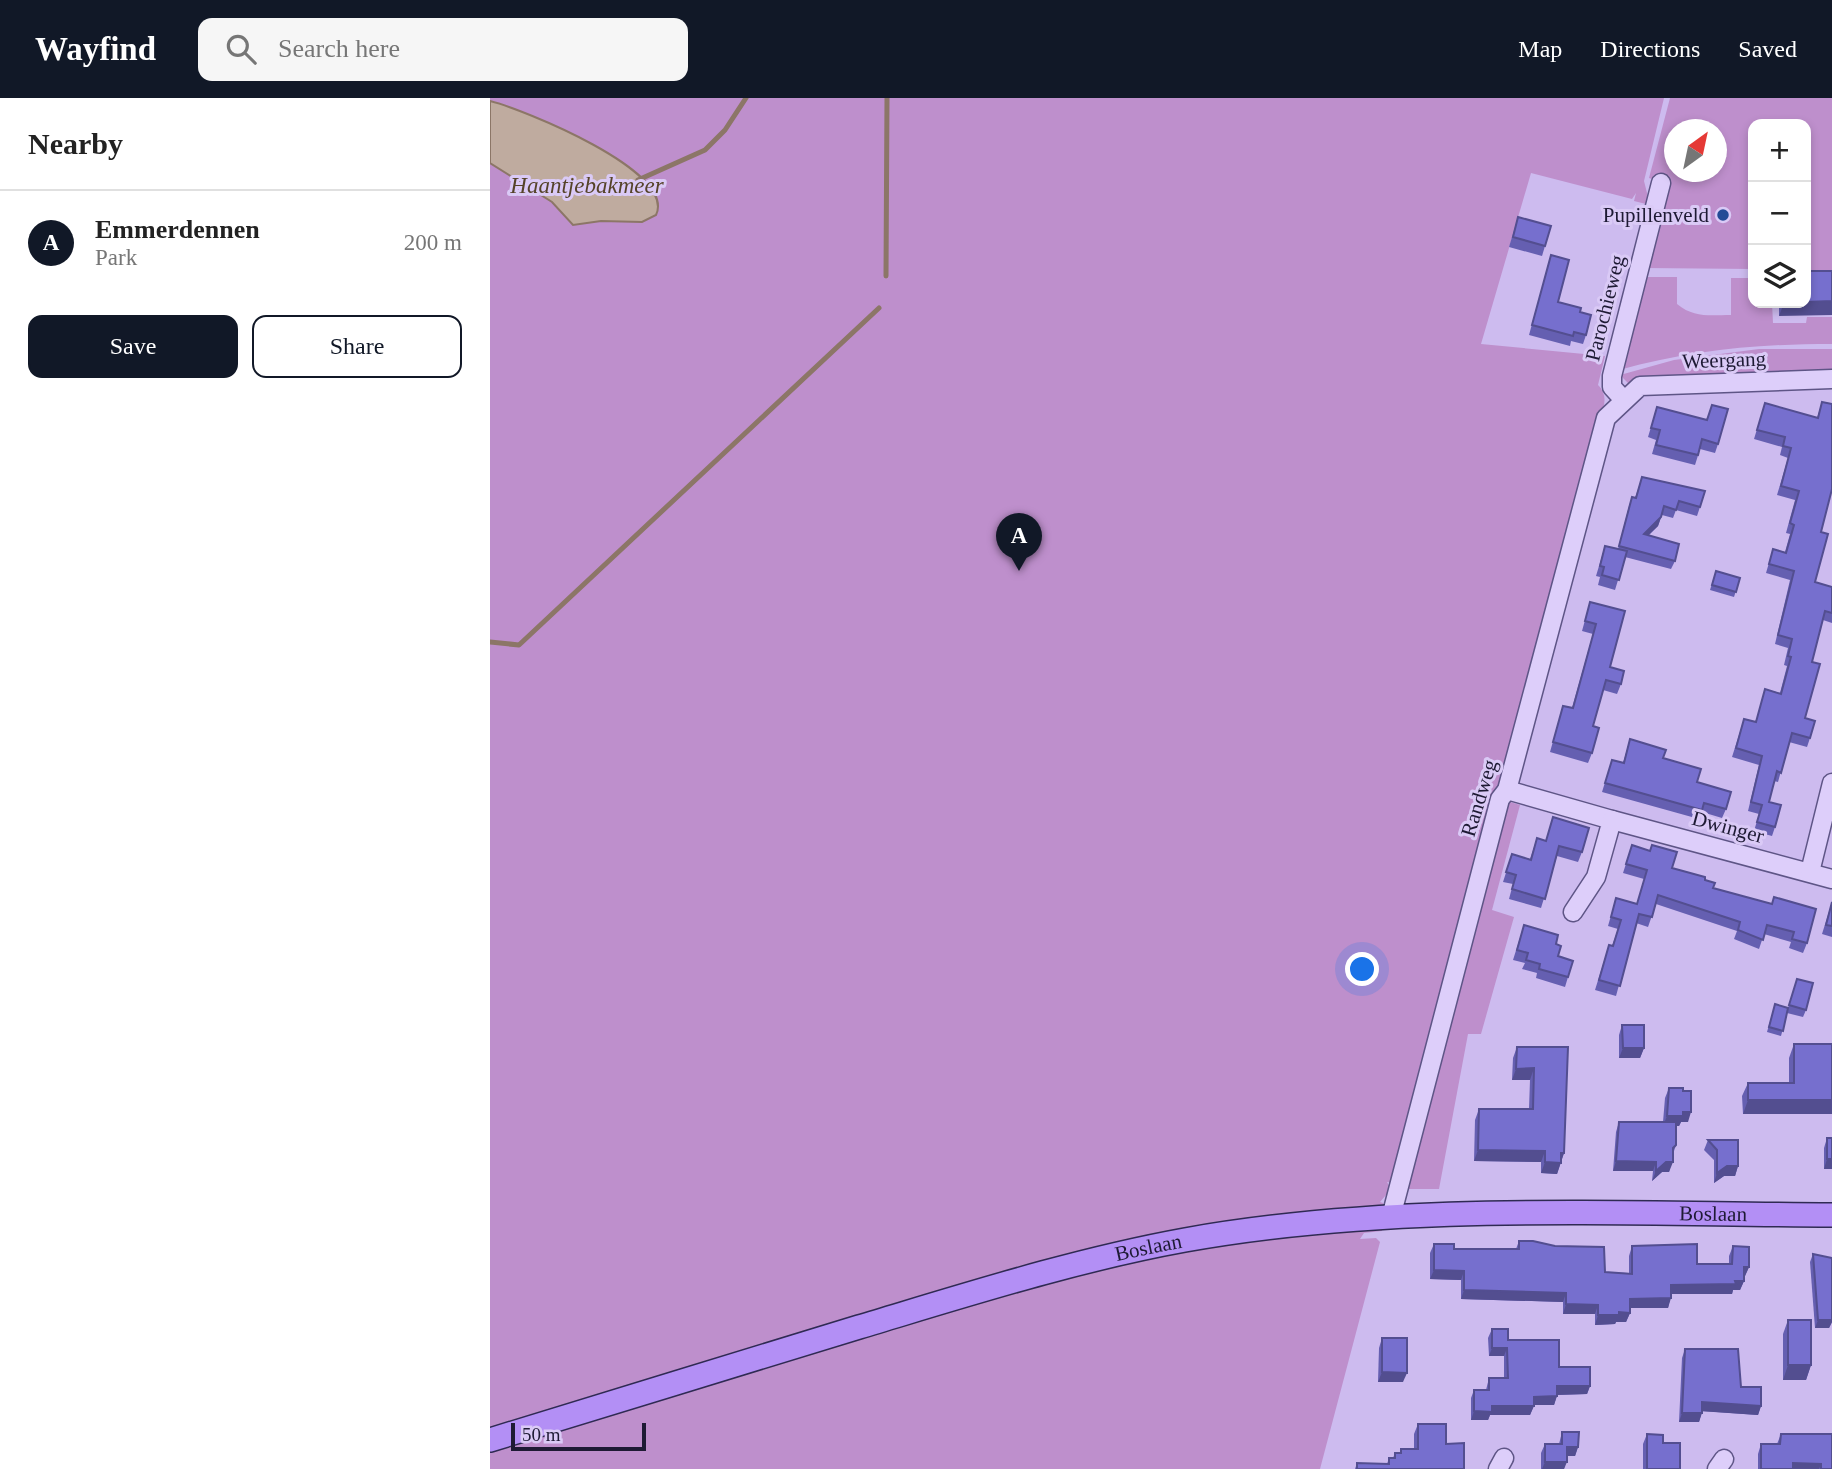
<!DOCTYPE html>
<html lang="en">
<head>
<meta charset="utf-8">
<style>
  body { margin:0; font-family:Georgia,serif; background:#f6f6f6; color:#222 }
  .controls { position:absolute; right:21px; top:21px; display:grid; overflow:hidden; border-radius:14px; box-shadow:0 4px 10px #0003 }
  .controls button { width:63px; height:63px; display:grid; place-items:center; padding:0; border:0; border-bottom:2px solid #e0e0e0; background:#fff; color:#222; font:35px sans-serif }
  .compass { position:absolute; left:1174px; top:21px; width:63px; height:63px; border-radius:50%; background:#fff; box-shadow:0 4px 10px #0003; rotate:33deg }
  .scale { position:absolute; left:21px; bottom:18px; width:135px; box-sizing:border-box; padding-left:7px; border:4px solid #1e1a34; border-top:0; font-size:19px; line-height:24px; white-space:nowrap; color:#1e1a34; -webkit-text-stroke:5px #dacaf6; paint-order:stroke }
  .you { position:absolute; left:873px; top:872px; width:24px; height:24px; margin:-18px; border:5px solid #fff; border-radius:50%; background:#1a73e8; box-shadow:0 0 0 10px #1a73e833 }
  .badge { display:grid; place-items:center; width:46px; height:46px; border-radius:50%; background:#111827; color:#fff; font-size:23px; font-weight:700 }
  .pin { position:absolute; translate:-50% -58px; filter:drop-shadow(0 2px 4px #0008) }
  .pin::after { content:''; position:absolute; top:37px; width:24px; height:21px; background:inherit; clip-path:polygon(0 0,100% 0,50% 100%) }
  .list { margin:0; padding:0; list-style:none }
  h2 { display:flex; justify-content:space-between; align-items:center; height:91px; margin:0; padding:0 28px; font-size:30px }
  h2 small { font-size:23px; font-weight:400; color:#767676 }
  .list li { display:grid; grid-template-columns:46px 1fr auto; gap:21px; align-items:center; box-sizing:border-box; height:105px; padding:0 28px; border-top:2px solid #e0e0e0 }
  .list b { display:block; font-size:26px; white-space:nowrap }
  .list p { margin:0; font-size:23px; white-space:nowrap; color:#767676 }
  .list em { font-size:23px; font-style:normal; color:#767676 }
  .actions { display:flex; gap:14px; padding:21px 28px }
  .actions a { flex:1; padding:16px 0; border:2px solid #111827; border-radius:14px; text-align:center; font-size:24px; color:#111827 }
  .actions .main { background:#111827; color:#fff }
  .icon { flex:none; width:38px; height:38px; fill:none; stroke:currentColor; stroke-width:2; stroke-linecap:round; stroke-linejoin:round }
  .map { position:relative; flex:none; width:1342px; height:1371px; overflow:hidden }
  header { display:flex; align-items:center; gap:42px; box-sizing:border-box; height:98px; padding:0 35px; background:#111827; color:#fff }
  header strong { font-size:33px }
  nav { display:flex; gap:38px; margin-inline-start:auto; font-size:24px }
  .search { width:490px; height:63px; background:#f6f6f6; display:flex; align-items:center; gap:18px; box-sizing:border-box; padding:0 24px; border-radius:14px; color:#767676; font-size:26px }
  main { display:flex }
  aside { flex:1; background:#fff }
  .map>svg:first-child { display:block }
  .green { fill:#be8fcc; fill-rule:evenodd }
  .water { fill:#bfab9f; stroke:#8c7667; stroke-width:2 }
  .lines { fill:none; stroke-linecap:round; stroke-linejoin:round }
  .stream { stroke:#8c7667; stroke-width:5 }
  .minor-casing { stroke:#5e5586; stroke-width:21 }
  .major-casing { stroke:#2f2a53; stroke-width:26 }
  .minor { stroke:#ddcefa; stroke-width:18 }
  .major { stroke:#b38ff5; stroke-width:23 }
  .wall { fill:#655fb1 }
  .shaded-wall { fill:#534e90 }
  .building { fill:#766fce; stroke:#534e90; stroke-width:2 }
  .poi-dot { fill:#234b96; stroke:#dacaf6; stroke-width:2.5 }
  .labels { text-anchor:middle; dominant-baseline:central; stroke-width:6; stroke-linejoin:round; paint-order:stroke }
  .poi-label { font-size:21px; fill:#1e1a34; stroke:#dacaf6; text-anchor:end }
  .street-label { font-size:21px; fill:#1e1a34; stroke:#dacaf6 }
  .water-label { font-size:23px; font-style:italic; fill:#554329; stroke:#dacaf6 }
</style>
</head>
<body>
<header>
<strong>Wayfind</strong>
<div class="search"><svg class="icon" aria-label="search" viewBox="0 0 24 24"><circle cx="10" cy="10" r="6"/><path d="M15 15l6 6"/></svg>Search here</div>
<nav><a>Map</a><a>Directions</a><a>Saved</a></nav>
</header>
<main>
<aside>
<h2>Nearby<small></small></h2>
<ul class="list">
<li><span class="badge">A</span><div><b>Emmerdennen</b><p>Park</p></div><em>200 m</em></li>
</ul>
<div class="actions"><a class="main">Save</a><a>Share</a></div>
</aside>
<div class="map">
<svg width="1342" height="1371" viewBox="0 0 1342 1371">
  <rect width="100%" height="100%" fill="#cdbbef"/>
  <g class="green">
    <path d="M0,0H1174L1154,83L1160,107L1144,103L1146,95L1142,101L1041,75L991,246L1115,258L1108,287C1122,301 1110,317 1104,332L903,1085L897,1084L901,1091L890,1104L893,1105L892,1133L874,1135L870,1141L886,1140L890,1144L830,1371H0Z"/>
    <path d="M1180,0H1342V174L1316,178V26H1263V171L1155,170L1177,86L1159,80ZM1184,32H1226V74H1184Z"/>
    <path d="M1153,179H1187V206C1204,220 1219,217 1241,217V180H1263V205H1282L1283,225H1316L1317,219H1342V246C1266,246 1202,252 1129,272Z"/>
    <path d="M1269,251H1342V273L1167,278L1138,285L1130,277L1184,262Z"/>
    <path d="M1017,703L1030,707L1002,812L1024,819L991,936H978L949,1091H913Z"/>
  </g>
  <path class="water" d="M0,3C32,11 187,73 166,117L152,124L111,123L83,127L62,104L0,65Z"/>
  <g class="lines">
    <g class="stream">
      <path d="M148,82L215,52L235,32L256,0"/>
      <path d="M396,178L397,0"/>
      <path d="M0,544L29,547L389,210"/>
    </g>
    <g class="minor-casing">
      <g id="minor">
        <path d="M1133,301L1122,289V278L1171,85"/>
        <path d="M1017,692L1122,722L1106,779L1083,814"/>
        <path d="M1122,722L1342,781"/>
        <path d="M1320,774L1342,685"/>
        <path d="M901,1119L1010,701L1017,692L1116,320L1150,288L1342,281"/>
        <path d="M1008,1371L1014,1360"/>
        <path d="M1227,1371L1234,1361"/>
      </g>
    </g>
    <g class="major-casing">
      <g id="major">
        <path id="s1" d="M0,1342C123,1304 246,1267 369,1229C476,1197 585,1162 695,1142C908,1104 1127,1116 1342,1117"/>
      </g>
    </g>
    <use href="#minor" class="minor"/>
    <use href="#major" class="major"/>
  </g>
  <g class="wall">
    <path d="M1028,119L1055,148L1052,158L1019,149Z"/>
    <path d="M1061,157L1068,204L1096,237L1093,246L1081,243L1080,248L1039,237Z"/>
    <path d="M1289,205H1316L1289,218Z"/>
    <path d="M1332,304L1331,434L1325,484L1342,489V525L1333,522L1322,564L1315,620L1320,640L1317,649L1299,644L1288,684L1284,683L1279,704L1285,729L1282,738L1264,733L1269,716L1258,713L1269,667L1242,659L1254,621L1266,624L1275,591L1290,595L1297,568L1294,567L1298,550L1285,546L1300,482L1276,475L1283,451L1295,454L1300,436L1296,435L1305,402L1287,397L1298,360L1290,357L1292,349L1264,341L1275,305L1327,320Z"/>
    <path d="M1222,307L1228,346L1225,355L1210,351L1205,367L1162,356L1166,342L1158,339L1167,309L1217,322Z"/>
    <path d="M1152,379L1210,409L1207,418L1186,412L1183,420L1172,417L1168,428L1158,438L1185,463L1181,471L1135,459L1125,492L1108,487L1110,479L1106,478L1115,448L1128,451L1139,408L1142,399L1145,400Z"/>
    <path d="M1226,473L1250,480L1244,499L1220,492Z"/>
    <path d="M1100,504L1120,569L1131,586L1127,596L1113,592L1103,628L1102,655L1098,665L1060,654L1073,608L1082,610L1103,536L1092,533Z"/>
    <path d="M1140,641L1173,660L1207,684L1236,711L1232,720L1212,714L1209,721L1112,694L1122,662L1133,665Z"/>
    <path d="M1063,719L1092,754L1088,764L1067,758L1051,810L1019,801L1023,786L1013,784L1022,756L1040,761L1047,740L1056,743Z"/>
    <path d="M1142,747L1182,770L1215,782L1223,790L1282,806L1284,799L1317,845L1313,855L1299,850L1301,844L1274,836L1269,851L1244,841L1247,833L1166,806L1158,829L1146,825L1126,898L1105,892L1119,847L1122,848L1128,831L1118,828L1126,800L1147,806L1154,781L1133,775Z"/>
    <path d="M1342,804V839L1332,836Z"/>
    <path d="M1034,827L1066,846L1068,858L1078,879L1075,889L1046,880L1047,875L1032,871L1035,865L1023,862Z"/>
    <path d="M1307,881L1316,912L1313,919L1297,915L1291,938L1277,934L1285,906L1298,910Z"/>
    <path d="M1132,927L1154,950L1150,960H1129V937Z"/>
    <path d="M1304,946H1342V1016H1253L1252,998L1258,985H1299V960Z"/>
    <path d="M1027,949H1078L1074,1055L1067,1076L1051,1075V1064L984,1063L985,1022L989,1011H1039L1040,982H1022L1023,960Z"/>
    <path d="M1179,990L1198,1024H1191L1189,1028H1186V1047L1183,1056L1179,1074H1172L1162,1083L1163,1073H1123L1126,1034L1129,1024H1173L1175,1000Z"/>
    <path d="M1337,1040H1342V1071H1334V1050Z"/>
    <path d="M1218,1042L1248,1068L1245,1078H1234L1224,1085V1062L1214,1052Z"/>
    <path d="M1029,1143L1115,1174L1139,1175V1158L1142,1148L1207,1166H1239V1158L1243,1148L1259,1169L1255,1178H1254V1183L1250,1192H1243L1242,1196H1181L1178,1210H1140V1215L1136,1224H1126L1125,1226L1105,1227V1216H1073V1204L971,1201V1182L940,1181V1155L944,1146L964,1151H1026Z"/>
    <path d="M1323,1156L1342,1160V1224L1339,1230H1325L1320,1164Z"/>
    <path d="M1298,1222L1321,1267L1316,1282H1293V1236Z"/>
    <path d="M1002,1231L1018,1242L1069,1269L1100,1288L1097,1296L1067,1297L1064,1307H1044L1040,1317H1000L998,1322H981V1300L984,1292H996L999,1280H1014V1258H999L998,1240Z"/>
    <path d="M892,1240L913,1284H888L889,1250Z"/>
    <path d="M1195,1251L1251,1289L1271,1308L1268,1317L1212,1313L1209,1324H1189L1192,1260Z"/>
    <path d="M928,1326L956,1346L974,1371H865L867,1365L897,1366L899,1360H903L905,1355H910L911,1351H924V1336Z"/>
    <path d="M1072,1334L1088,1349L1085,1358H1077L1074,1371H1051V1355L1055,1346H1069Z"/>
    <path d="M1157,1336L1173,1345L1190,1371H1153V1346Z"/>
    <path d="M1291,1336L1342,1371H1268V1356L1271,1346H1287Z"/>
  </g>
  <g class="shaded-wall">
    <path d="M1342,203V217L1289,218L1294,205Z"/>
    <path d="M1171,419L1168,428L1150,445L1154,436Z"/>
    <path d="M1133,950H1154L1150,960H1129Z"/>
    <path d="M1044,970L1040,982H1022L1026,971Z"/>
    <path d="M1258,1002H1342V1016H1253Z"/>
    <path d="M1193,1014H1201L1198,1024H1191L1189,1028H1173L1177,1018Z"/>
    <path d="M988,1052L1055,1053L1051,1064L984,1063Z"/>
    <path d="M1071,1055H1074L1067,1076L1051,1075L1055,1064Z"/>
    <path d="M1337,1061H1342V1071H1334Z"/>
    <path d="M1126,1063L1166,1064L1163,1073H1123Z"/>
    <path d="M1176,1064H1183L1179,1074H1172L1162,1083L1166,1073Z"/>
    <path d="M1237,1068H1248L1245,1078H1234L1224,1085L1227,1075Z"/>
    <path d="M1254,1169H1259L1255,1178H1251Z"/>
    <path d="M944,1172L974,1173L971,1182L940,1181Z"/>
    <path d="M1245,1183H1254L1250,1192H1243L1242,1196H1178L1181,1187Z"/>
    <path d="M974,1192L1076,1195L1073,1204L971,1201Z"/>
    <path d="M1181,1200L1178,1210H1136L1140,1201Z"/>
    <path d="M1076,1206L1108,1207L1105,1216H1073Z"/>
    <path d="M1129,1214L1140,1215L1136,1224H1126L1125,1226L1105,1227L1108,1217Z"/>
    <path d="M1342,1217V1224L1339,1230H1325L1328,1222Z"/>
    <path d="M1002,1250H1017L1014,1258H999Z"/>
    <path d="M1298,1267H1321L1316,1282H1293Z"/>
    <path d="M892,1274L917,1275L913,1284H888Z"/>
    <path d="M1067,1288H1100L1097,1296L1064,1297Z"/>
    <path d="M1067,1298L1064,1307H1040L1044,1299Z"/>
    <path d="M1212,1304L1271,1308L1268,1317L1209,1313Z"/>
    <path d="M1002,1308H1044L1040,1317H1000L998,1322H981L984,1313Z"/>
    <path d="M1192,1315H1212L1209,1324H1189Z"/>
    <path d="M1077,1349H1088L1085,1358H1073Z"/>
    <path d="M1055,1364H1077L1074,1371H1052Z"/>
    <path d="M1303,1365L1331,1366L1329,1371H1300Z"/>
  </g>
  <g class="building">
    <path d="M1028,119L1061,128L1055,148L1023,139Z"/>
    <path d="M1061,157L1079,162L1068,204L1091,210L1090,214L1101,217L1096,237L1084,234L1083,238L1042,227Z"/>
    <path d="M1316,173H1342V203L1316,204Z"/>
    <path d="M1332,304L1342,306V391L1331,434L1338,436L1325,484L1342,489V515L1335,513L1322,564L1330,566L1315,620L1325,623L1320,640L1302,635L1291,675L1287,673L1279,704L1291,707L1285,729L1267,724L1272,707L1261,704L1272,658L1246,650L1254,621L1266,624L1275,591L1291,596L1301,559L1298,558L1302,541L1288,537L1304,473L1279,466L1283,451L1296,455L1304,427L1300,425L1309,393L1291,388L1301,350L1293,348L1295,339L1267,332L1275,305L1328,320Z"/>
    <path d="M1222,307L1238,311L1228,346L1212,341L1208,357L1166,347L1170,332L1161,330L1167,309L1217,322Z"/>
    <path d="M1152,379L1215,393L1210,409L1189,403L1186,412L1174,408L1171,419L1154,436L1189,446L1185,463L1129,448L1142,399L1146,400Z"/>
    <path d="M1115,448L1137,453L1129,482L1112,477L1114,469L1110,468Z"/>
    <path d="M1226,473L1250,480L1246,494L1222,487Z"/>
    <path d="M1100,504L1135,513L1120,569L1134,573L1131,586L1116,582L1103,628L1109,630L1102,655L1063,644L1073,608L1083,610L1106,526L1095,523Z"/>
    <path d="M1140,641L1176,652L1173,660L1211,671L1207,684L1241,694L1236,711L1214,705L1212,712L1115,685L1122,662L1134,665Z"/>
    <path d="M1063,719L1099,730L1092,754L1069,748L1055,801L1022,791L1026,777L1016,774L1022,756L1041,762L1047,740L1056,743Z"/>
    <path d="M1142,747L1160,753L1162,747L1187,754L1182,770L1215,779V782L1225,785L1223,790L1282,806L1284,799L1326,811L1317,845L1302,841L1304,834L1277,827L1273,842L1248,832L1250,824L1168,797L1162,819L1149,816L1130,888L1109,882L1119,847L1123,848L1131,822L1121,819L1126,800L1147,806L1157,772L1136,766Z"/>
    <path d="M1342,804V828L1336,827Z"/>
    <path d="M1034,827L1068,837L1066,846L1071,848L1068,858L1083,863L1078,879L1049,871L1050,866L1036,862L1038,855L1027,852Z"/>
    <path d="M1307,881L1323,885L1316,912L1299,907Z"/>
    <path d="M1285,906L1298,910L1293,933L1279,929Z"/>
    <path d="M1132,927H1154V950H1133Z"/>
    <path d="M1304,946H1342V1002H1258V985H1304Z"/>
    <path d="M1027,949H1078L1074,1055H1071V1065L1055,1064V1053L988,1052L989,1011H1043L1044,970L1026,971Z"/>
    <path d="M1179,990H1193V993H1201V1014H1193V1018H1177Z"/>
    <path d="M1129,1024H1186V1047L1183,1050V1064H1176L1166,1073V1064L1126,1063Z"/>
    <rect x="1337" y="1040" width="5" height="21"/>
    <path d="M1218,1042H1248V1068H1237L1227,1075V1052Z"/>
    <path d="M1029,1143H1043L1065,1148L1114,1149L1115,1174L1142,1176V1148L1207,1146V1166H1242L1243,1148L1259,1149V1169H1254V1183H1245L1246,1186L1181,1187V1200L1140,1201V1215L1129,1214V1217H1108V1207L1076,1206V1195L974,1192V1173L944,1172V1146H964V1151H1029Z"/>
    <path d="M1323,1156L1342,1160V1222H1328Z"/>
    <rect x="1298" y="1222" width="23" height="45"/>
    <path d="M1002,1231H1018V1242H1069V1269H1100V1288H1067V1298L1044,1299V1308H1002V1314L984,1313V1292H999V1280H1018L1017,1250H1002Z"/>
    <path d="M892,1240H917V1275L892,1274Z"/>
    <path d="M1195,1251H1248L1251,1289H1271V1308L1212,1304V1315H1192Z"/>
    <path d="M928,1326H956V1346L974,1345V1371H867V1365L899,1366V1360H905V1355H911V1351H928Z"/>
    <path d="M1072,1334H1089L1088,1349H1077V1364H1055V1346H1072Z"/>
    <path d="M1157,1336L1173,1337V1345H1190V1371H1157Z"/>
    <path d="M1291,1336H1342V1371H1331V1366L1303,1365V1371H1271V1346H1290Z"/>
  </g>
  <circle class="poi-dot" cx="1233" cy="117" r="7"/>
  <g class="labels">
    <g class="poi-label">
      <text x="1219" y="117">Pupillenveld</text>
    </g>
    <g class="street-label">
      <text transform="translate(1115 210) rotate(-76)">Parochieweg</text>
      <text transform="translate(1234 262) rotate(-2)">Weergang</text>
      <text transform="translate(989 700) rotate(-73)">Randweg</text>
      <text transform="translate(1238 729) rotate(15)">Dwinger</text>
      <text stroke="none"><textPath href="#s1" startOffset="1253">Boslaan</textPath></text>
      <text stroke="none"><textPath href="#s1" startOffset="686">Boslaan</textPath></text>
    </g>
    <g class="water-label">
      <text x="97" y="87">Haantjebakmeer</text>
    </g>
  </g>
</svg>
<div class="controls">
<button>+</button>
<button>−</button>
<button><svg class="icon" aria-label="layers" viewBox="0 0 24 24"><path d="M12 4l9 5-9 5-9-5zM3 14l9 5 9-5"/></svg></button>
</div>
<svg class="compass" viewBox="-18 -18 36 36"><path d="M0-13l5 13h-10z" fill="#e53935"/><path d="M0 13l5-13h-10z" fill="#767676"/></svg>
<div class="scale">50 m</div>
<div class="you"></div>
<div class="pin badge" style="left:529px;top:473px">A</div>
</div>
</main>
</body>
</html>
